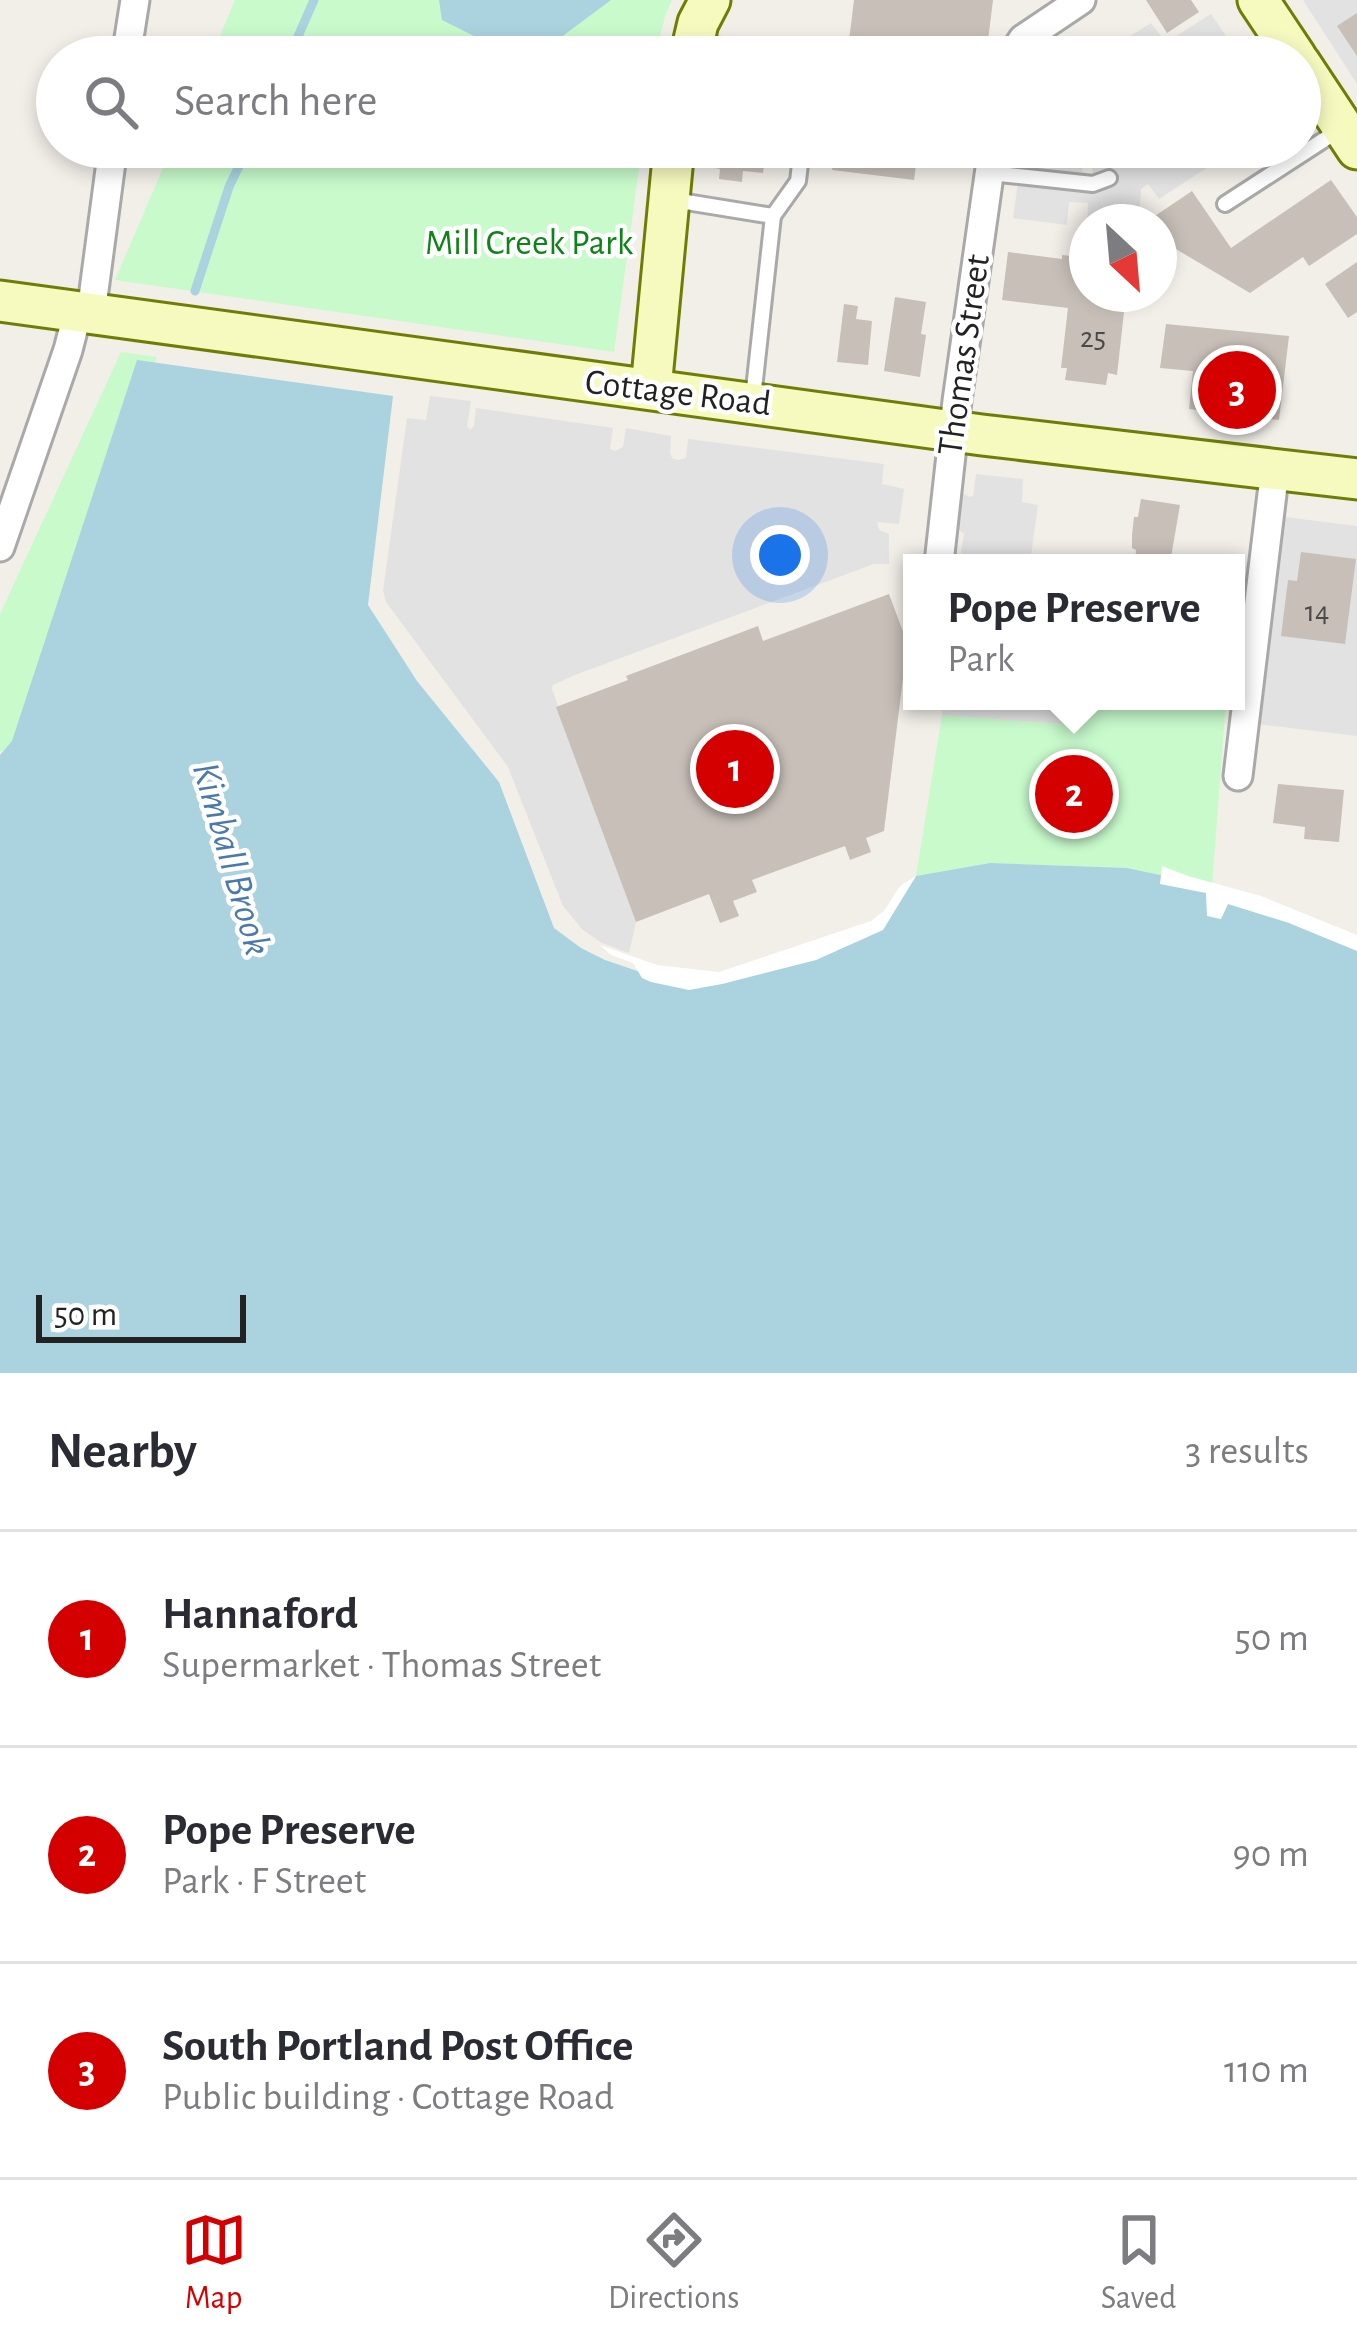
<!DOCTYPE html>
<html lang="en">
<head>
<meta charset="utf-8">
<style>
  body { margin:0; font-family:"Alegreya Sans",sans-serif; background:#f2f2f3; color:#2b2b33 }
  .compass { position:absolute; left:1069px; top:204px; width:108px; height:108px; border-radius:50%; background:#fff; box-shadow:0 6px 18px #0003; rotate:154deg }
  .scale { position:absolute; left:36px; bottom:30px; width:210px; box-sizing:border-box; padding-left:12px; border:6px solid #222; border-top:0; font-size:33px; line-height:42px; white-space:nowrap; color:#222; -webkit-text-stroke:9px #fff; paint-order:stroke }
  .you { position:absolute; left:780px; top:555px; width:42px; height:42px; margin:-30px; border:9px solid #fff; border-radius:50%; background:#1a73e8; box-shadow:0 0 0 18px #1a73e833 }
  .badge { display:grid; place-items:center; width:78px; height:78px; border-radius:50%; background:#d40000; color:#fff; font-size:39px; font-weight:700 }
  .pin { position:absolute; translate:-50% -50%; border:6px solid #fff; box-shadow:0 3px 12px #0006 }
  .popup { position:absolute; left:903px; top:554px; width:342px; height:156px; box-sizing:border-box; display:grid; place-content:center; border-radius:0px; background:#fff; filter:drop-shadow(0 3px 9px #0005); font-size:39px; white-space:nowrap; color:#7c7c81 }
  .popup b { font-size:45px; color:#2b2b33 }
  .popup::after { content:''; position:absolute; left:50%; top:100%; margin-left:-24px; border:24px solid transparent; border-top-color:#fff }
  .list { margin:0; padding:0; list-style:none }
  h2 { display:flex; justify-content:space-between; align-items:center; height:156px; margin:0; padding:0 48px; font-size:51px }
  h2 small { font-size:39px; font-weight:400; color:#7c7c81 }
  .list li { display:grid; grid-template-columns:78px 1fr auto; gap:36px; align-items:center; box-sizing:border-box; height:216px; padding:0 48px; border-top:3px solid #e1e1e2 }
  .list b { display:block; font-size:45px; white-space:nowrap }
  .list p { margin:0; font-size:39px; white-space:nowrap; color:#7c7c81 }
  .list em { font-size:39px; font-style:normal; color:#7c7c81 }
  .icon { flex:none; width:66px; height:66px; fill:none; stroke:currentColor; stroke-width:2; stroke-linecap:round; stroke-linejoin:round }
  .map { position:relative; flex:none; width:1357px; height:1373px; overflow:hidden }
  .search { position:absolute; background:#fff; box-shadow:0 6px 18px #0003; left:36px; right:36px; top:36px; height:132px; display:flex; align-items:center; gap:30px; box-sizing:border-box; padding:0 42px; border-radius:66px; color:#7c7c81; font-size:45px }
  .sheet { height:804px; background:#fff }
  nav { display:flex; justify-content:space-around; align-items:center; box-sizing:border-box; height:168px; border-top:3px solid #e1e1e2; background:#fff; font-size:33px; color:#7c7c81 }
  nav a { display:grid; justify-items:center; gap:6px }
  nav .on { color:#d40000 }
  .map>svg:first-child { display:block }
  .park { fill:#c8facc }
  .parking { fill:#e2e2e2 }
  .water { fill:#aad3df }
  .pier { fill:#fff }
  .lines { fill:none; stroke-linecap:round; stroke-linejoin:round }
  .stream { stroke:#aad3df; stroke-width:9 }
  .building { fill:#c7bfb8 }
  .lane-casing { stroke:#a9a9a9; stroke-width:20 }
  .street-casing { stroke:#a9a9a9; stroke-width:33 }
  .secondary-casing { stroke:#707d05; stroke-width:45 }
  .lane { stroke:#fff; stroke-width:14 }
  .street { stroke:#fff; stroke-width:27 }
  .secondary { stroke:#f7fabf; stroke-width:39 }
  .labels { text-anchor:middle; dominant-baseline:central; stroke-width:9; stroke-linejoin:round; paint-order:stroke }
  .number-label { font-size:30px; fill:#4b4948 }
  .park-label { font-size:36px; fill:#0c8416; stroke:#fff }
  .street-label { font-size:36px; fill:#222; stroke:#fff }
  .water-label { font-size:39px; font-style:italic; fill:#4a7aab; stroke:#fff }
</style>
</head>
<body>
<div class="map">
<svg width="1357" height="1373" viewBox="0 0 1357 1373">
  <rect width="100%" height="100%" fill="#f2efe9"/>
  <g class="park">
    <path d="M235,0H672L665,16L655,57H211Z"/>
    <path d="M172,147H642L614,352L115,280Z"/>
    <path d="M121,352L157,357L155,362L158,373L21,741L0,752V614Z"/>
    <path d="M1067,701H1226L1212,886L1127,868L990,863L916,876L942,715L1062,724Z"/>
  </g>
  <g class="parking">
    <path d="M1303,0H1357V84Z"/>
    <path d="M1211,14L1240,57H1097L1151,23L1164,40H1170Z"/>
    <path d="M1023,147L1085,149L1082,172L1092,174L1095,147H1239L1159,199L1148,184L1141,189L1140,206L1111,205L1107,222H1087V225L1088,203L1069,202L1067,225L1013,218Z"/>
    <path d="M430,396L471,401L467,426L470,430L474,426L476,408L613,428L610,449L615,451L623,447L626,428L671,436L670,452L672,458L678,460L686,458L688,439L884,464L882,484L904,489L899,524L877,522L879,530L889,534V564H874L575,675L553,685L552,689L636,922L629,953L602,943L583,930L563,906L508,767L386,602L383,591L407,418L426,420Z"/>
    <path d="M976,474L1023,479L1022,502L1038,505L1030,563H959L964,534L959,530L962,493L970,497L973,496Z"/>
    <path d="M1277,516L1357,526V736L1258,724Z"/>
    <path d="M943,701H1067L1063,724L942,715Z"/>
  </g>
  <g class="water">
    <path d="M439,0H611L560,38L498,48L442,20Z"/>
    <path d="M137,360L393,396L368,605L417,681L499,782L554,928L581,948L605,960L661,979L722,984L882,930L916,876L990,863L1127,868L1212,886L1357,945V1373H0V755L12,741Z"/>
  </g>
  <g class="pier">
    <path d="M1162,866L1188,876L1261,896L1357,935V951L1289,923L1228,904L1221,919L1207,916L1206,893L1160,884Z"/>
    <path d="M916,876L883,930L816,960L722,984L689,990L651,982L642,978L633,963L611,955L600,945L657,965L719,972L871,921L884,911L900,886Z"/>
  </g>
  <g class="lines">
    <g class="stream">
      <path d="M289,57L314,0"/>
      <path d="M195,291L229,187L248,147"/>
    </g>
  </g>
  <g class="building">
    <path d="M854,0H993L986,57H847Z"/>
    <path d="M1146,0H1191L1199,12L1167,33Z"/>
    <path d="M1357,13V56L1337,26Z"/>
    <path d="M717,147H767L763,173L743,171L742,182L719,179L720,169L715,168Z"/>
    <path d="M835,147H963L962,155L918,150L914,180L832,170Z"/>
    <path d="M1331,180L1357,217V234L1309,266L1303,257L1250,293L1159,239V222H1146L1192,191L1231,248Z"/>
    <path d="M1008,252L1062,259V255L1081,257V261L1087,262V294H1126L1117,375L1108,373L1106,385L1065,380L1067,368H1061L1068,308L1002,300Z"/>
    <path d="M1357,262V312L1348,318L1325,284Z"/>
    <path d="M895,297L926,302L921,334L926,335L920,377L884,371Z"/>
    <path d="M844,304L858,306L856,319L872,321L868,365L837,362Z"/>
    <path d="M1166,324L1289,336L1279,420L1189,409L1193,371L1160,368Z"/>
    <path d="M1141,499L1180,505L1170,563H1135L1136,550L1132,548V535L1134,517H1138Z"/>
    <path d="M1301,552L1356,559L1345,644L1281,636L1288,580L1297,581Z"/>
    <path d="M889,594L908,645L912,646V671L904,670L884,831L866,838L871,852L850,860L845,846L752,880L757,892L733,901L739,916L720,923L709,894L636,922L556,707L628,680L626,676L758,626L763,641Z"/>
    <path d="M1278,784L1344,790L1339,842L1304,839L1305,827L1273,823Z"/>
  </g>
  <g class="lines">
    <g class="lane-casing">
      <g id="lane">
        <path d="M700,42L777,57"/>
        <path d="M990,173L1093,184L1109,178"/>
        <path d="M674,200L773,216L753,398"/>
        <path d="M1225,204L1339,130"/>
        <path d="M773,216L798,181L802,147"/>
      </g>
    </g>
    <g class="street-casing">
      <g id="street">
        <path d="M126,57L135,0"/>
        <path d="M1011,57L1023,39L1081,0"/>
        <path d="M91,313L113,147"/>
        <path d="M0,547L68,350L78,311"/>
        <path d="M939,563L957,401L993,147"/>
        <path d="M1238,776L1275,469"/>
      </g>
    </g>
    <g class="secondary-casing">
      <g id="secondary">
        <path d="M1258,0L1296,57"/>
        <path d="M690,57L698,23L710,0"/>
        <path d="M1300,63L1357,149"/>
        <path d="M0,301L982,435L1357,479"/>
        <path d="M651,389L674,147"/>
      </g>
    </g>
    <use href="#lane" class="lane"/>
    <use href="#street" class="street"/>
    <use href="#secondary" class="secondary"/>
  </g>
  <g class="labels">
    <g class="number-label">
      <text x="1093" y="338">25</text>
      <text x="1317" y="612">14</text>
    </g>
    <g class="park-label">
      <text x="529" y="243">Mill Creek Park</text>
    </g>
    <g class="street-label">
      <text transform="translate(964 355) rotate(-82)">Thomas Street</text>
      <text transform="translate(678 393) rotate(7)">Cottage Road</text>
    </g>
    <g class="water-label">
      <text transform="translate(231 859) rotate(74)">Kimball Brook</text>
    </g>
  </g>
</svg>
<svg class="compass" viewBox="-18 -18 36 36"><path d="M0-13l5 13h-10z" fill="#e53935"/><path d="M0 13l5-13h-10z" fill="#7c7c81"/></svg>
<div class="scale">50 m</div>
<div class="you"></div>
<div class="pin badge" style="left:735px;top:769px">1</div>
<div class="pin badge" style="left:1074px;top:794px">2</div>
<div class="popup"><b>Pope Preserve</b>Park</div>
<div class="pin badge" style="left:1237px;top:390px">3</div>
<div class="search"><svg class="icon" aria-label="search" viewBox="0 0 24 24"><circle cx="10" cy="10" r="6"/><path d="M15 15l6 6"/></svg>Search here</div>
</div>
<section class="sheet">
<h2>Nearby<small>3 results</small></h2>
<ul class="list">
<li><span class="badge">1</span><div><b>Hannaford</b><p>Supermarket · Thomas Street</p></div><em>50 m</em></li>
<li><span class="badge">2</span><div><b>Pope Preserve</b><p>Park · F Street</p></div><em>90 m</em></li>
<li><span class="badge">3</span><div><b>South Portland Post Office</b><p>Public building · Cottage Road</p></div><em>110 m</em></li>
</ul>
</section>
<nav>
<a class="on"><svg class="icon" aria-label="map" viewBox="0 0 24 24"><path d="M3 6l6-2 6 2 6-2v14l-6 2-6-2-6 2zM9 4v14M15 6v14"/></svg>Map</a>
<a><svg class="icon" aria-label="directions" viewBox="0 0 24 24"><path d="M12 3l9 9-9 9-9-9zM9 14v-3h6M13 9l2 2-2 2"/></svg>Directions</a>
<a><svg class="icon" aria-label="saved" viewBox="0 0 24 24"><path d="M7 4h10v16l-5-4-5 4z"/></svg>Saved</a>
</nav>
</body>
</html>
